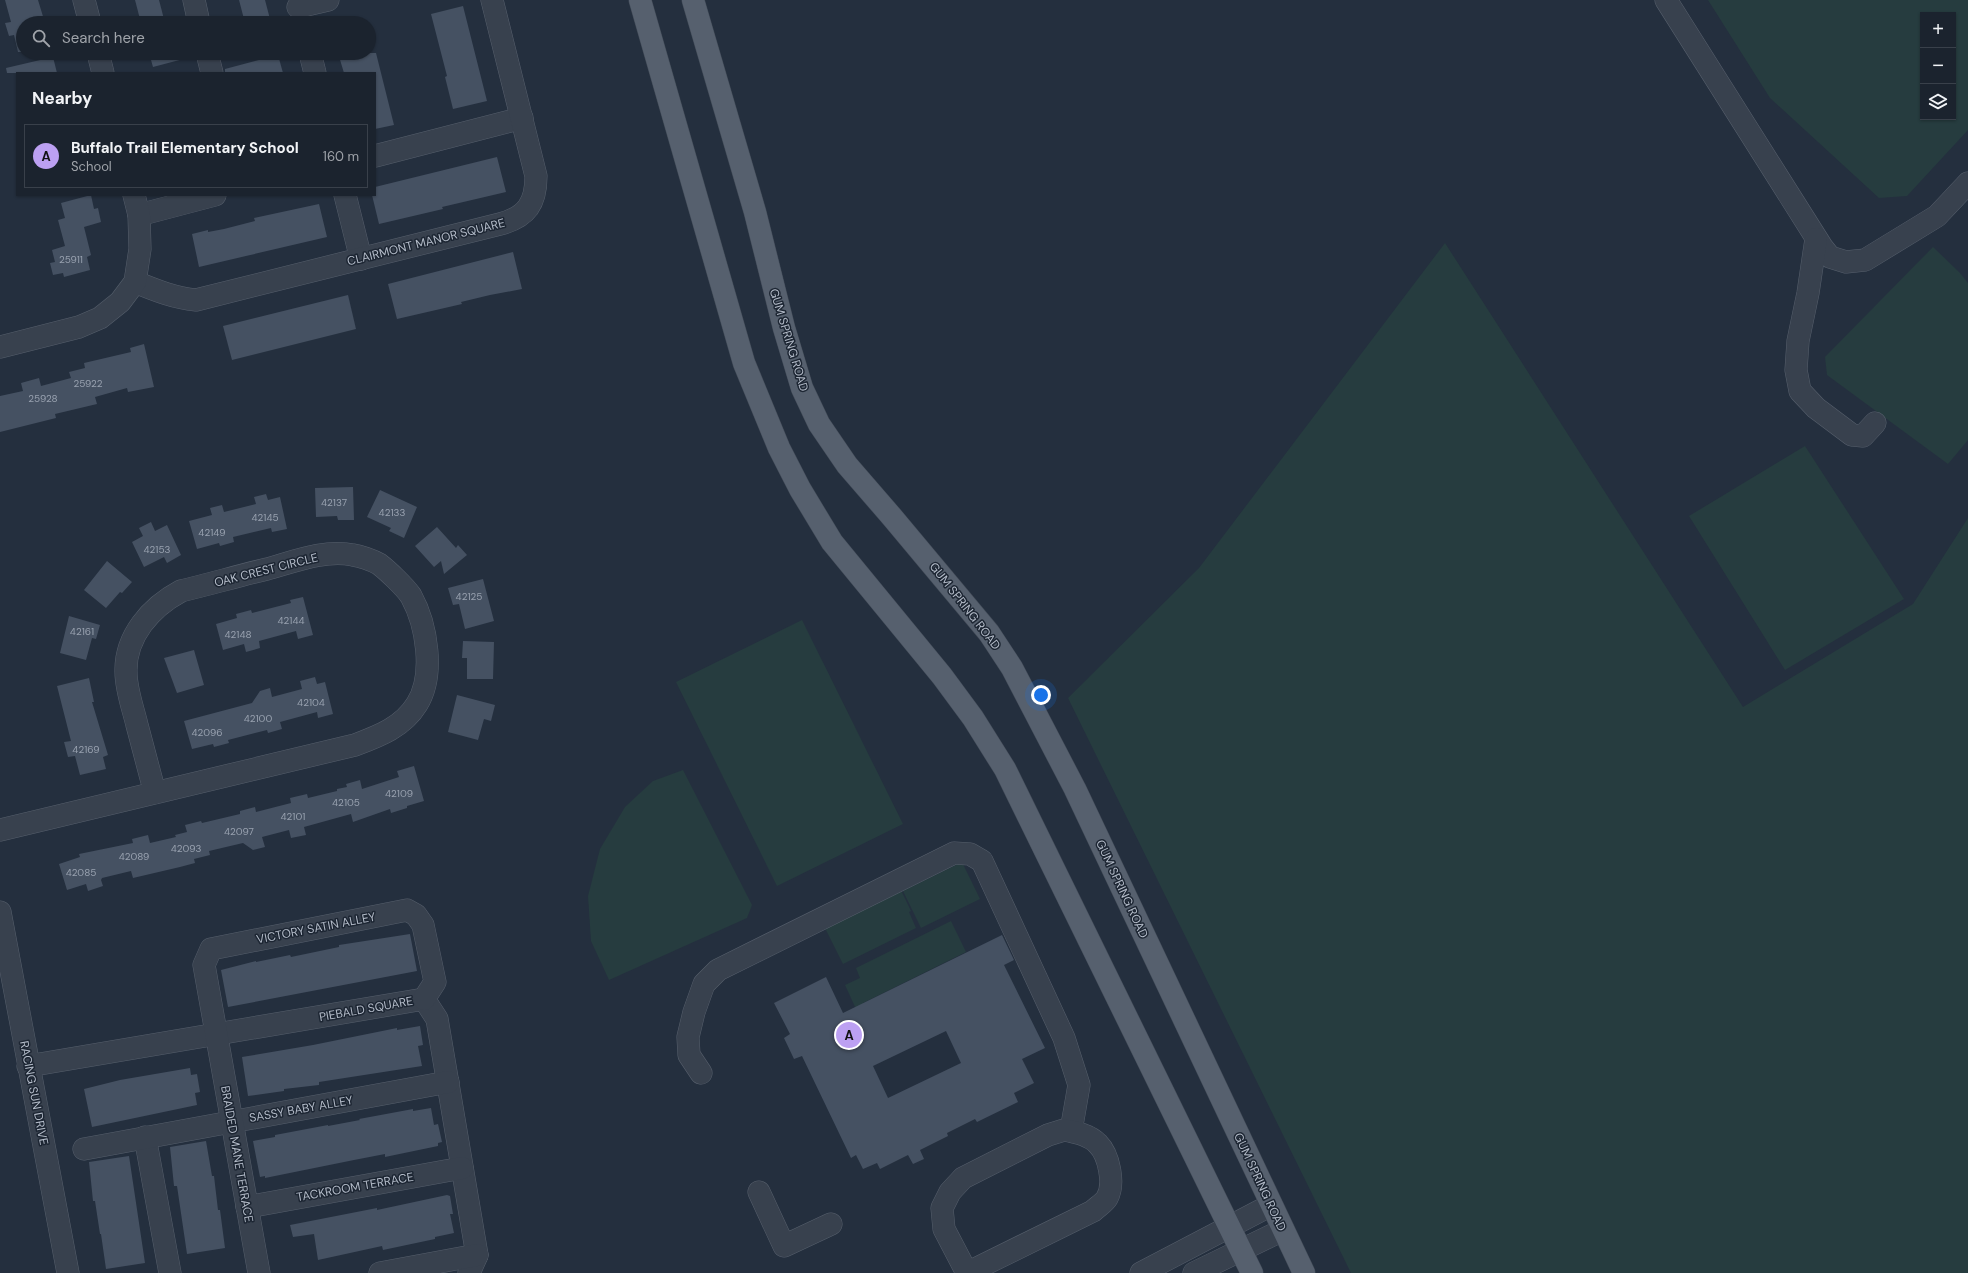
<!DOCTYPE html>
<html lang="en">
<head>
<meta charset="utf-8">
<style>
  body { margin:0; font-family:"DM Sans",sans-serif; background:#242b36; color:#f1f3f6 }
  .controls { position:absolute; right:12px; top:12px; display:grid; overflow:hidden; border-radius:0px; box-shadow:0 1px 3px #0004 }
  .controls button { width:36px; height:36px; display:grid; place-items:center; padding:0; border:0; border-bottom:1px solid #39404a; background:#1b232e; color:#f1f3f6; font:20px sans-serif }
  .you { position:absolute; left:1041px; top:695px; width:14px; height:14px; margin:-10px; border:3px solid #fff; border-radius:50%; background:#1a73e8; box-shadow:0 0 0 6px #1a73e833 }
  .badge { display:grid; place-items:center; width:26px; height:26px; border-radius:50%; background:#bca0f2; color:#111; font-size:13px; font-weight:700 }
  .pin { position:absolute; translate:-50% -50%; border:2px solid #fff; box-shadow:0 1px 4px #0006 }
  .list { margin:0; padding:0; list-style:none }
  h2 { display:flex; justify-content:space-between; align-items:center; height:52px; margin:0; padding:0 16px; font-size:17px }
  h2 small { font-size:13px; font-weight:400; color:#a0a4aa }
  .list li { display:grid; grid-template-columns:26px 1fr auto; gap:12px; align-items:center; box-sizing:border-box; height:64px; margin:0 8px 8px; padding:0 8px; border:1px solid #39404a; border-radius:0px }
  .list b { display:block; font-size:15px; white-space:nowrap }
  .list p { margin:0; font-size:13px; white-space:nowrap; color:#a0a4aa }
  .list em { font-size:13px; font-style:normal; color:#a0a4aa }
  .icon { flex:none; width:22px; height:22px; fill:none; stroke:currentColor; stroke-width:2; stroke-linecap:round; stroke-linejoin:round }
  .map { position:relative; flex:none; width:1968px; height:1273px; overflow:hidden }
  .search { position:absolute; background:#1b232e; box-shadow:0 1px 3px #0004; left:16px; top:16px; width:360px; height:44px; display:flex; align-items:center; gap:10px; box-sizing:border-box; padding:0 14px; border-radius:22px; color:#a0a4aa; font-size:15px }
  .panel { position:absolute; background:#1b232e; box-shadow:0 1px 3px #0004; left:16px; top:72px; width:360px; height:124px; border-radius:0px }
  .map>svg:first-child { display:block }
  .green { fill:#263c3f; fill-rule:evenodd }
  .building { fill:#455162; fill-rule:evenodd }
  .lines { fill:none; stroke-linecap:round; stroke-linejoin:round }
  .minor-casing { stroke:#565f6c; stroke-width:23 }
  .major-casing { stroke:#414a57; stroke-width:23 }
  .minor { stroke:#38414e; stroke-width:22 }
  .major { stroke:#56606e; stroke-width:22 }
  .labels { text-anchor:middle; dominant-baseline:central; stroke-width:3; stroke-linejoin:round; paint-order:stroke }
  .number-label { font-size:10px; fill:#98a1af }
  .street-label { font-size:12px; fill:#b4bcc9; stroke:#1d2633 }
</style>
</head>
<body>
<div class="map">
<svg width="1968" height="1273" viewBox="0 0 1968 1273">
  <rect width="100%" height="100%" fill="#242f3e"/>
  <g class="green">
    <path d="M1708,0H1968V130L1907,196L1879,198L1770,98ZM1923,15H1953V117H1923Z"/>
    <path d="M1445,243L1743,707L1913,604L1968,518V1273H1351L1068,698L1199,568Z"/>
    <path d="M1933,247L1960,273L1968,283V440L1948,464L1827,375L1825,357Z"/>
    <path d="M1805,446L1904,599L1785,670L1689,516Z"/>
    <path d="M802,620L903,824L777,886L676,682Z"/>
    <path d="M683,770L752,905L747,918L609,980L591,941L588,896L600,849L625,807L653,781Z"/>
    <path d="M962,862L980,899L921,928L903,891Z"/>
    <path d="M900,888L911,911L909,912L916,928L843,964L824,926Z"/>
    <path d="M951,921L966,952L863,1003L864,1006L856,1009L845,985L860,978L856,968Z"/>
  </g>
  <g class="building">
    <path d="M5,0H38L45,23H23V52H18L14,35L9,36L5,23L11,22Z"/>
    <path d="M135,0H159L165,23H141Z"/>
    <path d="M239,0H265L270,19H268L269,23H245Z"/>
    <path d="M463,6L487,101L453,109L445,77L447,76L431,14Z"/>
    <path d="M149,53H191V57L153,67Z"/>
    <path d="M338,53H376L394,125L375,129V73H344Z"/>
    <path d="M278,55L283,73H225V69Z"/>
    <path d="M53,57L57,73H7L6,68Z"/>
    <path d="M497,157L506,192L442,207L443,209L379,224L372,195H375V187Z"/>
    <path d="M91,195L94,209L98,208L101,222L84,227L91,255L87,257L90,270L64,277L63,273L53,275L50,263L55,262L52,250L65,246L58,220L65,218L61,203Z"/>
    <path d="M319,204L327,237L199,267L192,234L208,230V232L224,229L255,221L254,218Z"/>
    <path d="M513,252L522,289L490,295L461,302L462,304L397,319L388,284Z"/>
    <path d="M348,295L356,329L232,360L223,326Z"/>
    <path d="M144,344L154,387L128,392L127,388L95,397L97,404L55,414L56,418L0,432V396L23,391L21,383L39,378L41,386L71,378L69,372L85,368L84,363L131,352L130,348Z"/>
    <path d="M353,487L354,520H338L337,516L316,517L315,488Z"/>
    <path d="M380,490L417,507L404,538L389,531L391,528L367,517Z"/>
    <path d="M266,494L268,500L280,497L287,529L272,532L271,528L233,537L234,542L220,546L219,543L197,549L189,521L212,515L210,508L222,505L224,512L256,504L254,497Z"/>
    <path d="M151,522L155,531L167,525L181,555L167,563L164,557L144,567L132,542L143,536L139,528Z"/>
    <path d="M437,527L456,548L458,545L467,555L444,574L441,561L434,567L415,546Z"/>
    <path d="M107,561L132,582L122,593L120,592L106,608L84,590Z"/>
    <path d="M483,579L494,621L465,629L459,604L453,605L448,588Z"/>
    <path d="M303,597L313,635L298,639L296,631L259,641L260,648L246,652L244,644L223,650L216,624L237,618L236,614L251,610L252,613L291,603L290,600Z"/>
    <path d="M69,616L100,625L96,639L92,638L86,660L60,653Z"/>
    <path d="M463,641L494,642L493,679H467V658H462Z"/>
    <path d="M194,650L204,685L177,693L164,658Z"/>
    <path d="M315,677L317,684L325,682L333,714L318,718L317,712L280,722L282,729L268,733L267,730L228,740L229,743L214,747L213,744L192,749L184,721L252,703L260,691L270,688L272,697L302,689L300,681Z"/>
    <path d="M89,678L94,702H92L108,755L103,757L106,769L80,775L75,756L68,757L64,742L71,741L57,686Z"/>
    <path d="M457,695L495,705L491,721L484,719L478,740L448,732Z"/>
    <path d="M414,766L424,801L407,806V808L391,813L390,809L353,822L351,814L304,827L306,835L291,838L289,830L262,837L265,847L253,850L243,843L209,851L210,855L194,859L195,863L180,867L133,878L131,871L102,878L101,880L103,886L88,891L86,884L67,890L59,864L80,857L79,854L133,843L132,839L148,835L150,843L176,837L175,835L187,832L185,825L201,821L202,823L240,814V811L255,807L256,812L291,803L290,798L307,794L308,798L337,791V789L347,787L346,784L360,780L362,789L399,777L397,771Z"/>
    <path d="M410,934L417,971L228,1007L221,970L256,961V962L290,955L291,957L339,947V945Z"/>
    <path d="M1002,935L1014,960L1004,965L1045,1048L1022,1059L1034,1083L1014,1093L1018,1102L977,1122L975,1119L947,1133L948,1136L920,1150L924,1159L913,1164L908,1155L880,1169L877,1163L863,1169L856,1155L851,1158L802,1056L794,1059L784,1038L790,1034L774,1003L826,977L843,1013ZM946,1031L961,1063L888,1098L873,1066Z"/>
    <path d="M420,1026L423,1045L418,1046L422,1066L319,1082V1085L284,1089V1091L248,1096L242,1057L313,1045L397,1028V1030Z"/>
    <path d="M190,1068L191,1075L197,1074L200,1092L195,1093L197,1105L92,1127L84,1089L120,1080Z"/>
    <path d="M431,1108L434,1125L438,1124L442,1142L438,1143V1146L385,1157V1154L354,1160L265,1178V1176L260,1177L253,1141L275,1137V1135L328,1125V1126L360,1120L359,1119L413,1109V1111Z"/>
    <path d="M206,1141L212,1176H214L218,1210H220L225,1248L187,1254L177,1186H174L170,1147Z"/>
    <path d="M129,1156L145,1263L106,1269L101,1234H100L95,1201H93L89,1162Z"/>
    <path d="M447,1195L450,1196L453,1214H450L454,1233L435,1237V1239L383,1250L382,1246L318,1260L314,1234L293,1237L290,1225L377,1208V1210Z"/>
  </g>
  <g class="lines">
    <g class="minor-casing">
      <g id="minor">
        <path d="M84,0L90,23"/>
        <path d="M194,0L199,23"/>
        <path d="M1666,0L1822,247L1830,257L1846,262L1865,260L1937,216L1968,183"/>
        <path d="M298,7L328,0"/>
        <path d="M98,53L103,73"/>
        <path d="M207,53L212,73"/>
        <path d="M310,53L315,73"/>
        <path d="M375,156L522,118"/>
        <path d="M345,195L361,259"/>
        <path d="M139,215L215,195"/>
        <path d="M1816,239L1808,293L1798,341L1796,370L1800,391L1816,408L1852,435L1863,436L1875,423"/>
        <path d="M135,282C155,290 174,298 196,300L500,224C527,217 536,203 536,176L492,0"/>
        <path d="M0,347L79,327L100,318L120,302L135,282L140,249L139,215L134,195"/>
        <path d="M0,830L355,745C379,736 403,727 417,704C435,675 427,625 411,596C405,587 387,570 379,564C372,560 360,556 353,555C325,549 293,562 267,569C238,576 210,584 181,591C151,607 125,636 126,672C126,690 133,708 137,725C143,748 149,770 155,793"/>
        <path d="M0,912L68,1273"/>
        <path d="M28,1066L424,999L437,1019L477,1255L469,1273"/>
        <path d="M701,1073L689,1055L688,1037L694,1012L704,984L718,970L954,853L970,854L982,861L1064,1038L1079,1085L1071,1131"/>
        <path d="M1064,1130C1075,1132 1090,1135 1098,1144C1109,1155 1115,1184 1107,1198C1104,1203 1097,1207 1093,1211L967,1273L944,1229L942,1208L950,1192L963,1178L1048,1135Z"/>
        <path d="M145,1137L170,1273"/>
        <path d="M84,1149L448,1082"/>
        <path d="M759,1192L784,1246L831,1224"/>
        <path d="M247,1207L462,1168"/>
        <path d="M259,1273L204,965L211,949L407,910L416,915L423,925L435,982L424,999"/>
        <path d="M380,1273L477,1255"/>
        <path d="M1141,1273L1271,1205"/>
        <path d="M1194,1273L1283,1230"/>
      </g>
    </g>
    <g class="major-casing">
      <g id="major">
        <path d="M640,0L744,363L779,448L800,489L832,542L942,676L973,718L1005,769L1252,1273"/>
        <path d="M693,0L755,212L784,328L802,388L819,424L847,465L892,517L989,633L1012,668L1075,789L1304,1273"/>
      </g>
    </g>
    <use href="#minor" class="minor"/>
    <use href="#major" class="major"/>
  </g>
  <g class="labels">
    <g class="number-label">
      <text x="71" y="259">25911</text>
      <text x="88" y="383">25922</text>
      <text x="43" y="398">25928</text>
      <text x="334" y="502">42137</text>
      <text x="392" y="512">42133</text>
      <text x="265" y="517">42145</text>
      <text x="212" y="532">42149</text>
      <text x="157" y="549">42153</text>
      <text x="469" y="596">42125</text>
      <text x="291" y="620">42144</text>
      <text x="82" y="631">42161</text>
      <text x="238" y="634">42148</text>
      <text x="311" y="702">42104</text>
      <text x="258" y="718">42100</text>
      <text x="207" y="732">42096</text>
      <text x="86" y="749">42169</text>
      <text x="399" y="793">42109</text>
      <text x="346" y="802">42105</text>
      <text x="293" y="816">42101</text>
      <text x="239" y="831">42097</text>
      <text x="186" y="848">42093</text>
      <text x="134" y="856">42089</text>
      <text x="81" y="872">42085</text>
    </g>
    <g class="street-label">
      <text transform="translate(426 242) rotate(-14)">CLAIRMONT MANOR SQUARE</text>
      <text transform="translate(789 340) rotate(73)">GUM SPRING ROAD</text>
      <text transform="translate(266 570) rotate(-14)">OAK CREST CIRCLE</text>
      <text transform="translate(965 606) rotate(52)">GUM SPRING ROAD</text>
      <text transform="translate(1122 889) rotate(65)">GUM SPRING ROAD</text>
      <text transform="translate(316 928) rotate(-11)">VICTORY SATIN ALLEY</text>
      <text transform="translate(366 1009) rotate(-10)">PIEBALD SQUARE</text>
      <text transform="translate(34 1093) rotate(79)">RACING SUN DRIVE</text>
      <text transform="translate(301 1109) rotate(-10)">SASSY BABY ALLEY</text>
      <text transform="translate(237 1154) rotate(80)">BRAIDED MANE TERRACE</text>
      <text transform="translate(1260 1182) rotate(65)">GUM SPRING ROAD</text>
      <text transform="translate(355 1187) rotate(-10)">TACKROOM TERRACE</text>
    </g>
  </g>
</svg>
<div class="controls">
<button>+</button>
<button>−</button>
<button><svg class="icon" aria-label="layers" viewBox="0 0 24 24"><path d="M12 4l9 5-9 5-9-5zM3 14l9 5 9-5"/></svg></button>
</div>
<div class="you"></div>
<div class="pin badge" style="left:849px;top:1035px">A</div>
<div class="search"><svg class="icon" aria-label="search" viewBox="0 0 24 24"><circle cx="10" cy="10" r="6"/><path d="M15 15l6 6"/></svg>Search here</div>
<section class="panel">
<h2>Nearby<small></small></h2>
<ul class="list">
<li><span class="badge">A</span><div><b>Buffalo Trail Elementary School</b><p>School</p></div><em>160 m</em></li>
</ul>
</section>
</div>
</body>
</html>
